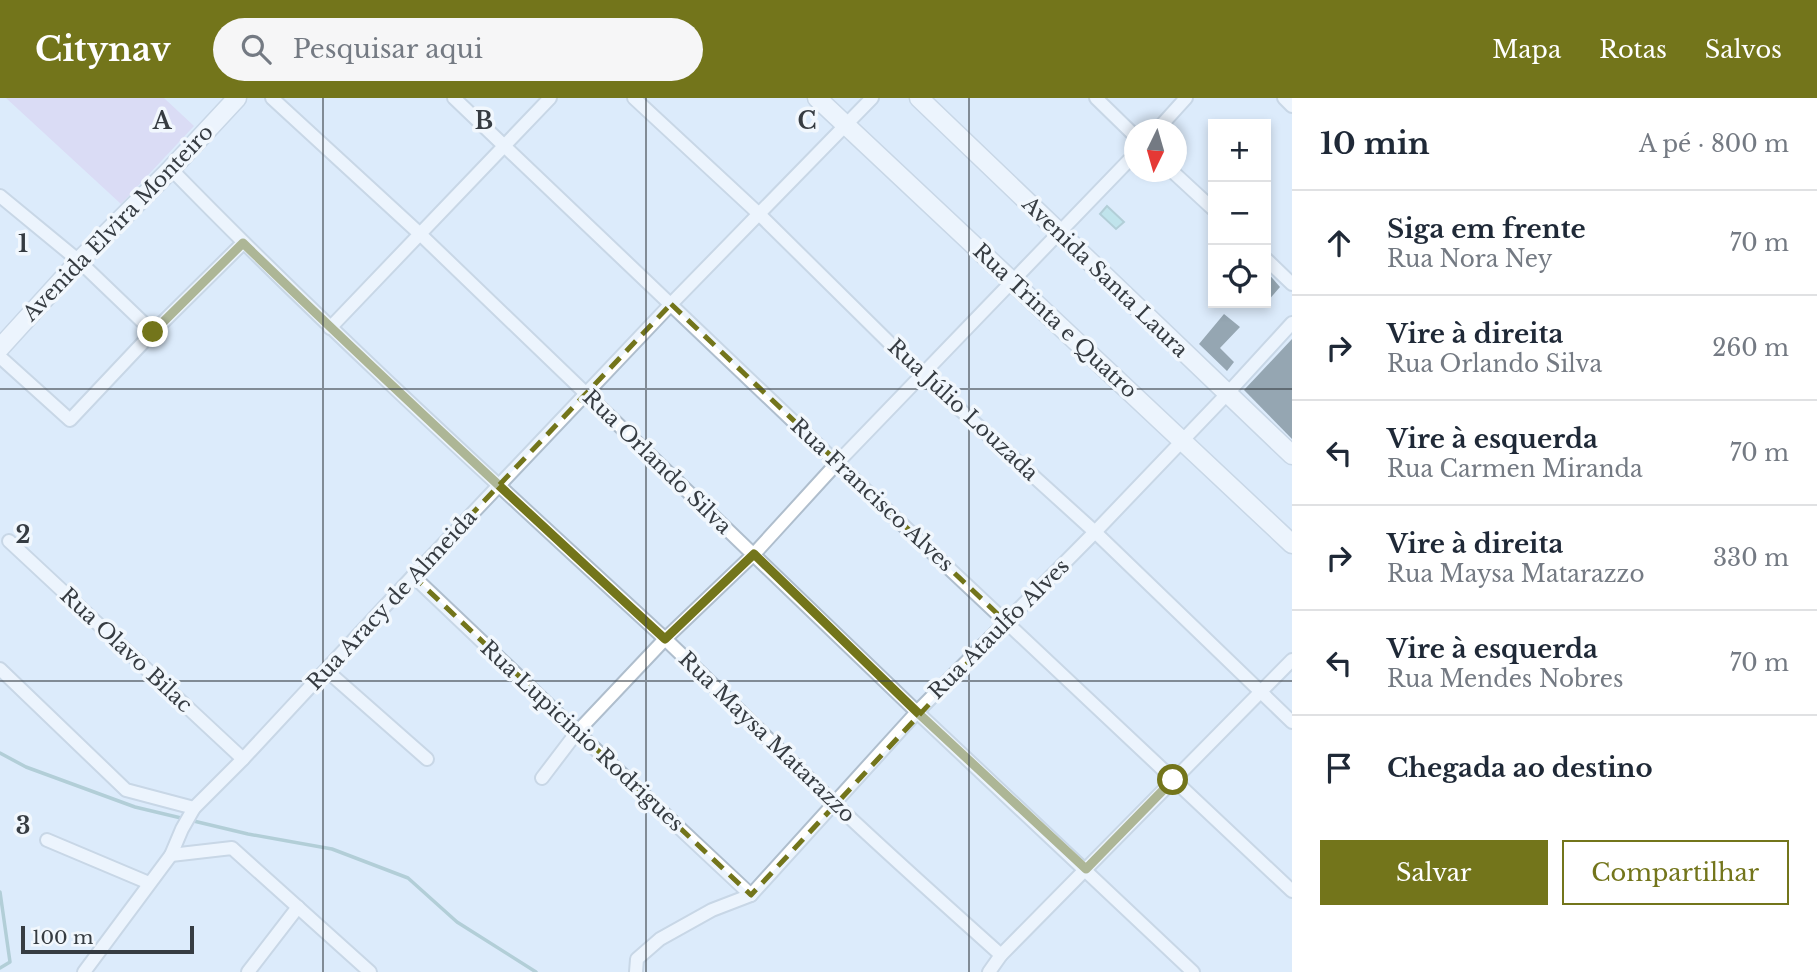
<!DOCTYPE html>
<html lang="pt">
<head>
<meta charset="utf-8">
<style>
  body { margin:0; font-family:"Libre Baskerville",serif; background:#f6f6f7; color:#1f2937 }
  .controls { position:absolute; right:21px; top:21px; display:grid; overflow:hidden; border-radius:0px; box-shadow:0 4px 10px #0003 }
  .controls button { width:63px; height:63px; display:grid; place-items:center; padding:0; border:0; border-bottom:2px solid #e0e1e3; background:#fff; color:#1f2937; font:35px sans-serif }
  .compass { position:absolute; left:1124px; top:21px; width:63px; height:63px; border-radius:50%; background:#fff; box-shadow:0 4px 10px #0003; rotate:185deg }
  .scale { position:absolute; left:21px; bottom:18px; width:173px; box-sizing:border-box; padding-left:7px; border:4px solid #363c42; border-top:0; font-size:19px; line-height:24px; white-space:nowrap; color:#363c42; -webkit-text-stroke:5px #f1f7fd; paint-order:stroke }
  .stop { position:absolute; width:21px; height:21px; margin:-16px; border:5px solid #73751b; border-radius:50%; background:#fff }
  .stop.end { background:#73751b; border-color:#fff; box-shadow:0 2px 7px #0008 }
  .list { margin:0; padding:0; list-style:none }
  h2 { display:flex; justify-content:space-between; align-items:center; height:91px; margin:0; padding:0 28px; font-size:30px }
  h2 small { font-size:23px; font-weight:400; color:#747a83 }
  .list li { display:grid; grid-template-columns:46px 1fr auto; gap:21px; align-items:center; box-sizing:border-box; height:105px; padding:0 28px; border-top:2px solid #e0e1e3 }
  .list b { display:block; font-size:26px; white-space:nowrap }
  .list p { margin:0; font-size:23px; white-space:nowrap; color:#747a83 }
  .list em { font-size:23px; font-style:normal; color:#747a83 }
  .actions { display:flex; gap:14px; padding:21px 28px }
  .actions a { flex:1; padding:16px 0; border:2px solid #73751b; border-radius:0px; text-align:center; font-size:24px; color:#73751b }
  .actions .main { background:#73751b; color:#fff }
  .icon { flex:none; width:38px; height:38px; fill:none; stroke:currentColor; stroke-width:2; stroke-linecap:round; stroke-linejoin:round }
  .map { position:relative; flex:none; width:1292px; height:874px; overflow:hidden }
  header { display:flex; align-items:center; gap:42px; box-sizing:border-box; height:98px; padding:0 35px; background:#73751b; color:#fff }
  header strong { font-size:33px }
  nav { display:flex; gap:38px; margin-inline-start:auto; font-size:24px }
  .search { width:490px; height:63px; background:#f6f6f7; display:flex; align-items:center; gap:18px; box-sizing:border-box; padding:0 24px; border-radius:38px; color:#747a83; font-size:26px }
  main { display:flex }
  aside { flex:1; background:#fff }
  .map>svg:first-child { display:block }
  .green { fill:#d8c9ee }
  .water { fill:#9ddcda; stroke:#7eacac; stroke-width:2 }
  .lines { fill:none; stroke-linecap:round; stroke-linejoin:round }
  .stream { stroke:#7eacac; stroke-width:3.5 }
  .building { fill:#3e5259 }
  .street-casing { stroke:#afbecd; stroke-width:16 }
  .secondary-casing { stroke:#afbecd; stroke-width:21 }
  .street { stroke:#fff; stroke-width:12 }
  .secondary { stroke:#fff; stroke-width:18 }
  .route { stroke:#73751b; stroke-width:9 }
  .marked { fill:none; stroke:#73751b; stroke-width:5; stroke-dasharray:14 9; stroke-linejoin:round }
  .grid { fill:none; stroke:#363c42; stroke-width:2; stroke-opacity:0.55 }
  .labels { text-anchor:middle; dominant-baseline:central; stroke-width:7; stroke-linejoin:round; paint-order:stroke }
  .street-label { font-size:21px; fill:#363c42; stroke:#f1f7fd }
  .grid-label { font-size:23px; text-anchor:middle; font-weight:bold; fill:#363c42; stroke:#f1f7fd; stroke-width:7; stroke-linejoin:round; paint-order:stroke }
</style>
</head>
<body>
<header>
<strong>Citynav</strong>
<div class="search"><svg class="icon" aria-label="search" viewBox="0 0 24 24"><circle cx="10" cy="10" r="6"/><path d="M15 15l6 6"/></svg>Pesquisar aqui</div>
<nav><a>Mapa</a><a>Rotas</a><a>Salvos</a></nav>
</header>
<main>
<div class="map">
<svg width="1292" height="874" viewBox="0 0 1292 874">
  <rect width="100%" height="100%" fill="#dcebfb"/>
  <path class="green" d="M6,0H164L194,28L121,106Z"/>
  <path class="water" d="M1107,108L1124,124L1116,131L1100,116Z"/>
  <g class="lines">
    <g class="stream">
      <path d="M0,655L26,669L135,709L248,736L332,751L408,780L457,824L536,874"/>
      <path d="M0,794L10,864L0,870"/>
    </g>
  </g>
  <g class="building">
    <path d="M1266,173L1280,189L1266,205Z"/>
    <path d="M1224,216L1240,229L1220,250L1234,264L1227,273L1199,246Z"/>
    <path d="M1292,241V341L1244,292Z"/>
  </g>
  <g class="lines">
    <g class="street-casing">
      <g id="street">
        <path d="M272,0L420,136L917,614L1193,874"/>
        <path d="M454,0L837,365L1292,793"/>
        <path d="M634,0L759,116L922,277L1095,434L1292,624"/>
        <path d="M1096,0L1134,37"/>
        <path d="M1284,0L1292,8"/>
        <path d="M1157,32L1186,0"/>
        <path d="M171,71C329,233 496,385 662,538C719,592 775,648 831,702C887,755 944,806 1001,857"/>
        <path d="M1173,74L1213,111"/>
        <path d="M0,98L79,163L153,234"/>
        <path d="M1266,161L1292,186"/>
        <path d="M330,230L550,0"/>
        <path d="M0,259L70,322L153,234L243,145"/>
        <path d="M9,443L243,661"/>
        <path d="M413,478L577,634L751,797"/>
        <path d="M0,571L126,692L194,710"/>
        <path d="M326,572L427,661"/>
        <path d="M542,680L577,634L665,541L754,456L837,365L1134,57"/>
        <path d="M47,742L149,785"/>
        <path d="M171,757L232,750L370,874"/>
        <path d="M84,874L171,757L182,731L194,710L243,661L413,478L671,206L872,0"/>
        <path d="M248,874L298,809"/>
        <path d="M636,874L637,861L660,841L712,812L751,797L917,614L1095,434L1227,296L1292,225"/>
        <path d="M989,874L1001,857L1292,562"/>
      </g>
    </g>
    <g class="secondary-casing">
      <g id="secondary">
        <path d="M817,0L1292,446"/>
        <path d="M919,0L1292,357"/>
        <path d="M0,250L79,163L171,71L237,0"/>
      </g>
    </g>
    <use href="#street" class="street"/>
    <use href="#secondary" class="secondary"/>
  </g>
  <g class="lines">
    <path class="route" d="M153,234L243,145C381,279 523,410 665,541L754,456L917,614L1086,771L1173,682"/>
  </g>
  <path d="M0 0H1292V874H0ZM671,206L1006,524L751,797L413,478Z" fill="#dcebfb" fill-opacity=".55" fill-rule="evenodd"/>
  <path class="marked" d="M671,206L1006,524L751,797L413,478Z"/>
  <path class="grid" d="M323,0V874M646,0V874M969,0V874M0,291H1292M0,583H1292"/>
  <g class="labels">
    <g class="street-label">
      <text transform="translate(118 125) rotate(-46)">Avenida Elvira Monteiro</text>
      <text transform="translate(1105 179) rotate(44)">Avenida Santa Laura</text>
      <text transform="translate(1055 223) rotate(43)">Rua Trinta e Quatro</text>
      <text transform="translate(963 312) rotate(43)">Rua Júlio Louzada</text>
      <text transform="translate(657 364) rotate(44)">Rua Orlando Silva</text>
      <text transform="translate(872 397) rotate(43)">Rua Francisco Alves</text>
      <text transform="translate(392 502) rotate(-47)">Rua Aracy de Almeida</text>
      <text transform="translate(999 531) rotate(-45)">Rua Ataulfo Alves</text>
      <text transform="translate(126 552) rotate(43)">Rua Olavo Bilac</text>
      <text transform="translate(582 638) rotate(43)">Rua Lupicinio Rodrigues</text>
      <text transform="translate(767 639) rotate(44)">Rua Maysa Matarazzo</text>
    </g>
  </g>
  <g class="grid-label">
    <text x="162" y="31">A</text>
    <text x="484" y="31">B</text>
    <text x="807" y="31">C</text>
    <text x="23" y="154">1</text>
    <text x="23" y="445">2</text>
    <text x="23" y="736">3</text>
  </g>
</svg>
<div class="controls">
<button>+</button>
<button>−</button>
<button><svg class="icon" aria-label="locate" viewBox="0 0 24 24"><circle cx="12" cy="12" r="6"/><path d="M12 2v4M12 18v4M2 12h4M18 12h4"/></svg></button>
</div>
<svg class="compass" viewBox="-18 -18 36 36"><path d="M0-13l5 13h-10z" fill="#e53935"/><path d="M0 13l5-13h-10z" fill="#747a83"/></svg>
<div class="scale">100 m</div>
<div class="stop" style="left:1173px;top:682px"></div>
<div class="stop end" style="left:153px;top:234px"></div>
</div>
<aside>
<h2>10 min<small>A pé · 800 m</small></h2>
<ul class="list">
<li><svg class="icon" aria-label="ahead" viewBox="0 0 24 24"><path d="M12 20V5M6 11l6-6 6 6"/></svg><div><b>Siga em frente</b><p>Rua Nora Ney</p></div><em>70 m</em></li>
<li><svg class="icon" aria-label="right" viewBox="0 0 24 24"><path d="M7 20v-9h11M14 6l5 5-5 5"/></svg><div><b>Vire à direita</b><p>Rua Orlando Silva</p></div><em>260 m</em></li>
<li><svg class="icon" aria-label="left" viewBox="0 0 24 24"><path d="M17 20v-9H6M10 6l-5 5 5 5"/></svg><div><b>Vire à esquerda</b><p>Rua Carmen Miranda</p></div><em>70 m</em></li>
<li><svg class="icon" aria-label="right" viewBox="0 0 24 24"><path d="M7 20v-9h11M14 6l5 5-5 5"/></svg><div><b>Vire à direita</b><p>Rua Maysa Matarazzo</p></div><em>330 m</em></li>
<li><svg class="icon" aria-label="left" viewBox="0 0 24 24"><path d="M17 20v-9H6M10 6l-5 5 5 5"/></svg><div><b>Vire à esquerda</b><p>Rua Mendes Nobres</p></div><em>70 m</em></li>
<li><svg class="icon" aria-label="arrive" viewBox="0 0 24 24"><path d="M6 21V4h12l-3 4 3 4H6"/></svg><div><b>Chegada ao destino</b></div></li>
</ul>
<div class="actions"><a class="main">Salvar</a><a>Compartilhar</a></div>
</aside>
</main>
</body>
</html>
